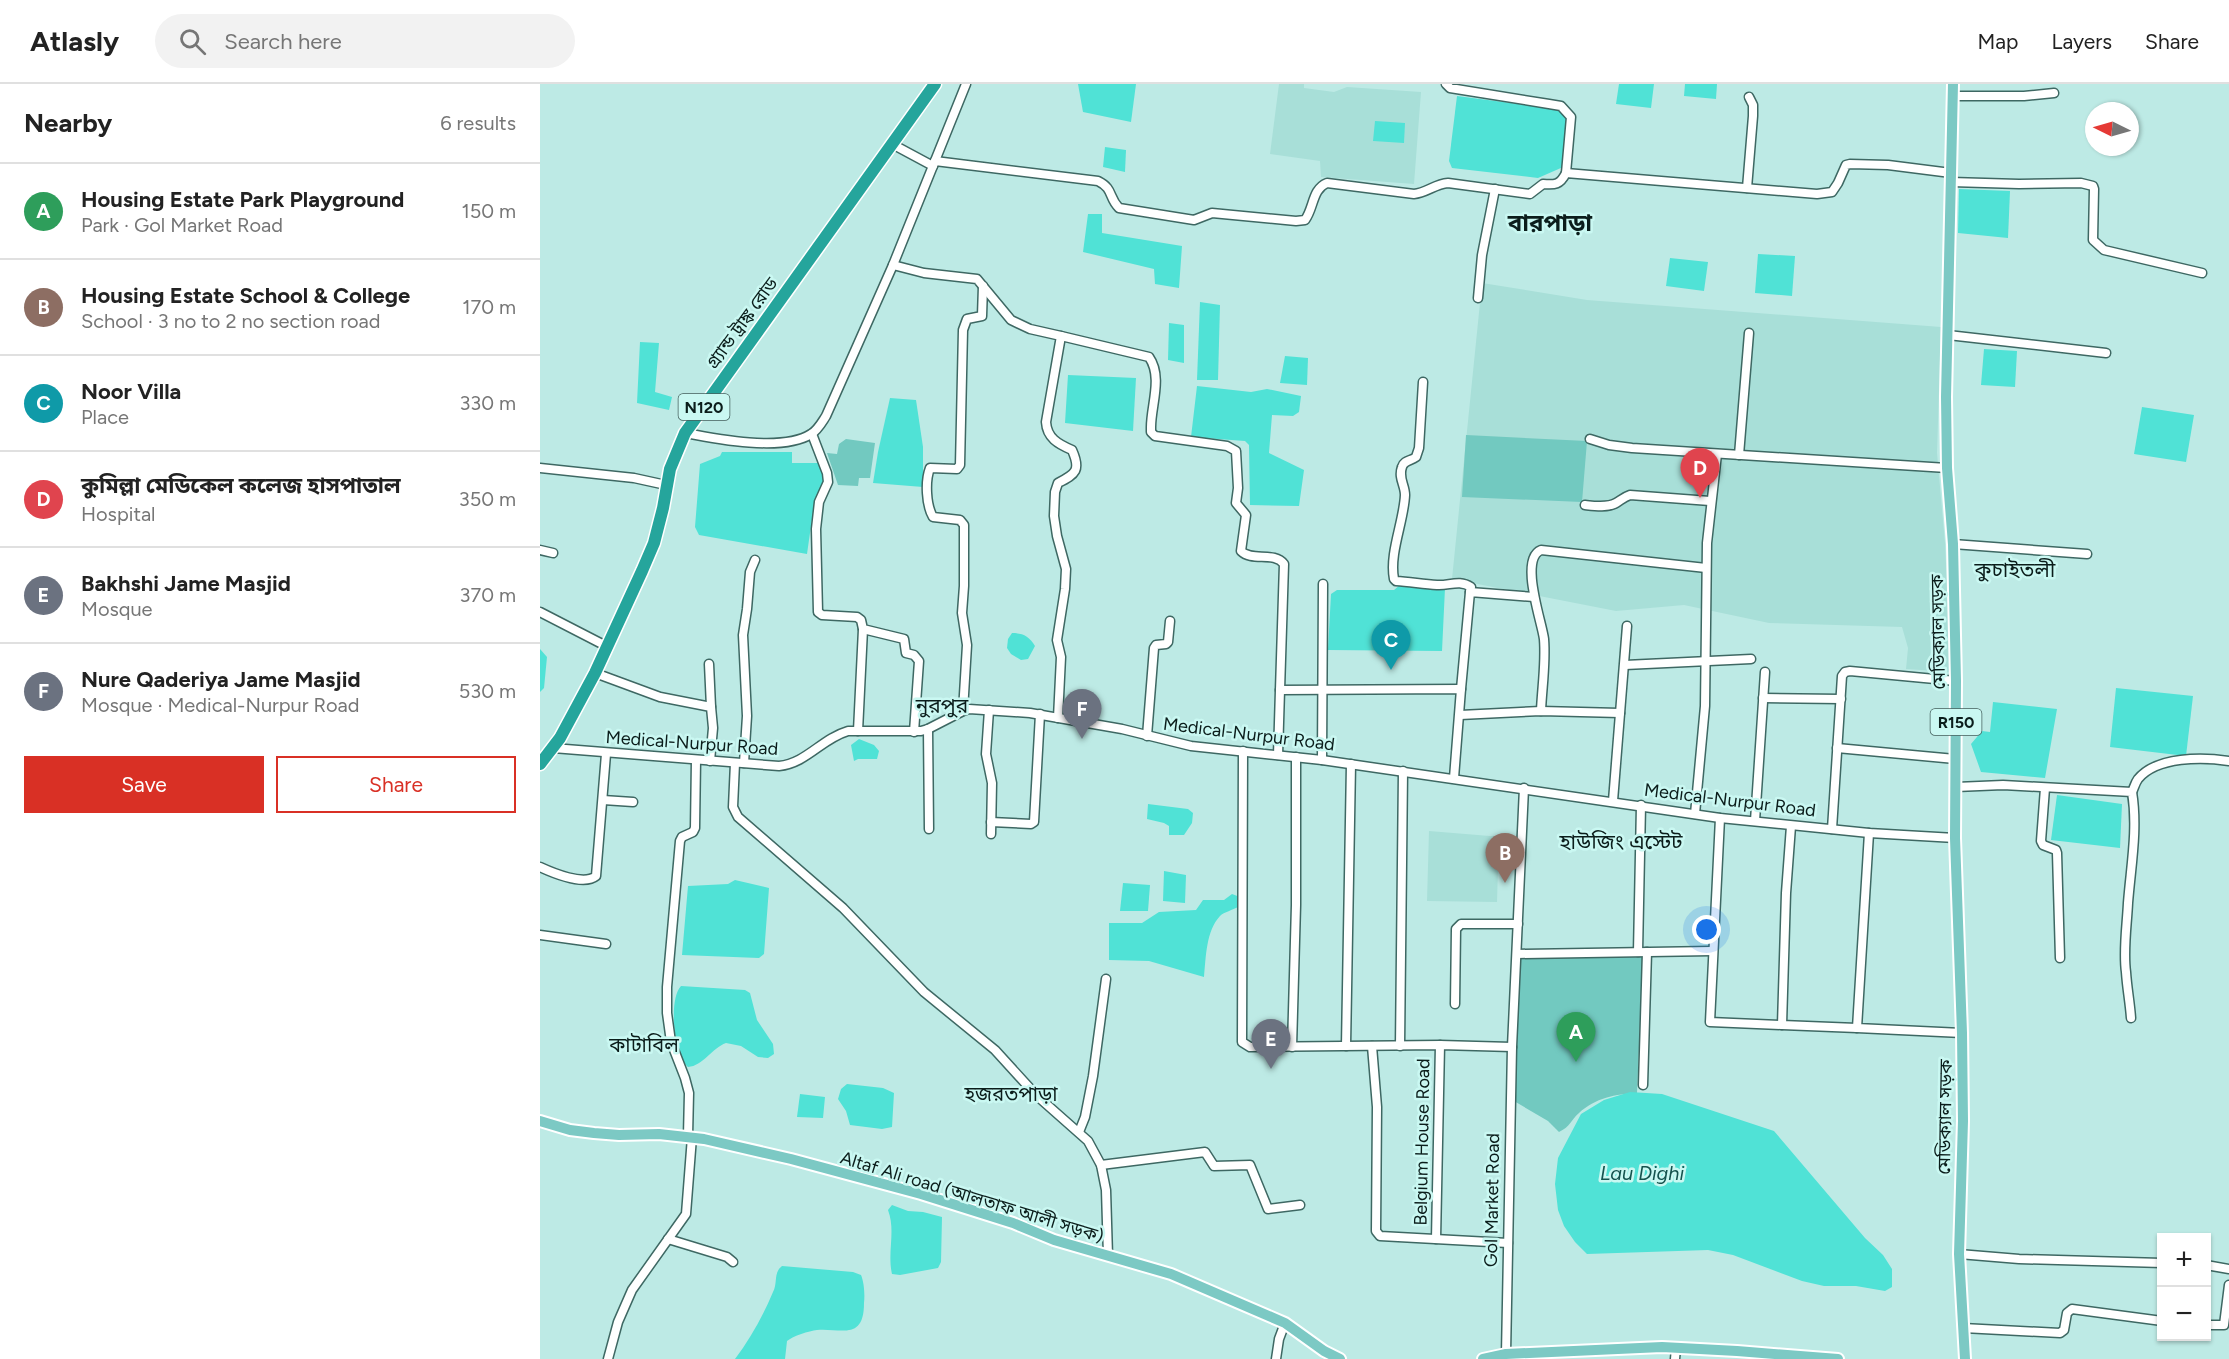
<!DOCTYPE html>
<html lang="en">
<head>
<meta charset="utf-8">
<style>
  body { margin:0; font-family:Figtree,"Noto Sans Bengali",sans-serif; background:#f2f2f2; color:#222 }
  .controls { position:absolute; right:18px; bottom:18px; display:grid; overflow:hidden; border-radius:0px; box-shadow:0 2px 4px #0004 }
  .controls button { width:54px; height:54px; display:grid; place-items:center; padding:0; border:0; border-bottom:2px solid #e0e0e0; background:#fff; color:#222; font:30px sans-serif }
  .compass { position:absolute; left:1545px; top:18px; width:54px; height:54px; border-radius:50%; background:#fff; box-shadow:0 2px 4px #0004; rotate:275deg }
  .you { position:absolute; left:1167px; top:846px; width:21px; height:21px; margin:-15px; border:4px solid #fff; border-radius:50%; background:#1a73e8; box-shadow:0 0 0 9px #1a73e833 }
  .badge { display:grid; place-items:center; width:39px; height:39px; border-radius:50%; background:#d93025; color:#fff; font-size:20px; font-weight:700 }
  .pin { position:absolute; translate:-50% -50px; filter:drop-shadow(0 2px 3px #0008) }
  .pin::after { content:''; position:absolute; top:32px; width:21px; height:18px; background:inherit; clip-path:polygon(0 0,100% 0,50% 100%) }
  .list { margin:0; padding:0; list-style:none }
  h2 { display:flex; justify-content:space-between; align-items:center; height:78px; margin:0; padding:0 24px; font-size:26px }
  h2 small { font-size:20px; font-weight:400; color:#767676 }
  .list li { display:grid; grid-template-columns:39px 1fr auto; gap:18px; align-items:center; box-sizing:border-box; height:96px; padding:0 24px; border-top:2px solid #e0e0e0 }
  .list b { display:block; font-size:22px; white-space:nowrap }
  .list p { margin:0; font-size:20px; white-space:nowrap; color:#767676 }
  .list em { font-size:20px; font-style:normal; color:#767676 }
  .actions { display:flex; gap:12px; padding:18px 24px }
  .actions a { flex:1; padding:14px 0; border:2px solid #d93025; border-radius:0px; text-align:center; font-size:21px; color:#d93025 }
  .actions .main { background:#d93025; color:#fff }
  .icon { flex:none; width:33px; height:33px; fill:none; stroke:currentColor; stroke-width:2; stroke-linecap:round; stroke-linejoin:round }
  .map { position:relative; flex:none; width:1689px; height:1275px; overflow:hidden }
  header { display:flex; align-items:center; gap:36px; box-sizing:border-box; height:84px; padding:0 30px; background:#fff; border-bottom:2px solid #e0e0e0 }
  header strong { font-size:28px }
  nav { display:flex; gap:33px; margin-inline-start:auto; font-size:21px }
  .search { width:420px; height:54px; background:#f2f2f2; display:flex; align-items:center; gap:15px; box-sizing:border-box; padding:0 21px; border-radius:33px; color:#767676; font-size:22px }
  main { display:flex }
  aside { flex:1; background:#fff }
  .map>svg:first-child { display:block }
  .built { fill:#a8dfd8 }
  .green { fill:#72c9c0 }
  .water { fill:#50e2d6 }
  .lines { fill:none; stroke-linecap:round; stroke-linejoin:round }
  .minor-casing { stroke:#3e6863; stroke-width:11 }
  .major-casing { stroke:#fff; stroke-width:14 }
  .highway-casing { stroke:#fff; stroke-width:15 }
  .minor { stroke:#fff; stroke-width:8 }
  .major { stroke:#7cc9c4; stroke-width:10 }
  .highway { stroke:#25a59c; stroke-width:12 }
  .labels { text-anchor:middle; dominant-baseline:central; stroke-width:5; stroke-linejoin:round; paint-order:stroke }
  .shield { fill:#caf8f2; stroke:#445f5c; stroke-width:1.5 }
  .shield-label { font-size:16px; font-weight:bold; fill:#0b1d1b }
  .street-label { font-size:18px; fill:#0b1d1b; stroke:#caf8f2 }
  .neighbourhood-label { font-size:20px; fill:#0b1d1b; stroke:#caf8f2 }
  .water-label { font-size:20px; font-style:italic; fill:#15534e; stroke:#caf8f2 }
  .quarter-label { font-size:21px; fill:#0b1d1b; stroke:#caf8f2 }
  .district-label { font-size:24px; font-weight:bold; fill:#0b1d1b; stroke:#caf8f2 }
</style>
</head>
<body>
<header>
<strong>Atlasly</strong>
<div class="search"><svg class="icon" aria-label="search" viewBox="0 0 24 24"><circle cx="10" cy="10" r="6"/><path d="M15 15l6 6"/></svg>Search here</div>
<nav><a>Map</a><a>Layers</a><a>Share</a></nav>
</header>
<main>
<aside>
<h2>Nearby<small>6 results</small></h2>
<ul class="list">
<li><span class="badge" style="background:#2e9e5b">A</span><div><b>Housing Estate Park Playground</b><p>Park · Gol Market Road</p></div><em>150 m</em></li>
<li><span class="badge" style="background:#8d6e63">B</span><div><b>Housing Estate School &amp; College</b><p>School · 3 no to 2 no section road</p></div><em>170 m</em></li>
<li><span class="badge" style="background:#0f9aa8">C</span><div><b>Noor Villa</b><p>Place</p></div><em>330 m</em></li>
<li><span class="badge" style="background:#e0444e">D</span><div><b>কুমিল্লা মেডিকেল কলেজ হাসপাতাল</b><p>Hospital</p></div><em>350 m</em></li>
<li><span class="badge" style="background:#6b7280">E</span><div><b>Bakhshi Jame Masjid</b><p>Mosque</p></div><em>370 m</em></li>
<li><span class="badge" style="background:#6b7280">F</span><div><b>Nure Qaderiya Jame Masjid</b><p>Mosque · Medical-Nurpur Road</p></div><em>530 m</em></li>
</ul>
<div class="actions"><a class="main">Save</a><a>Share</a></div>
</aside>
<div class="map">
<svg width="1689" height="1275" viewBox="0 0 1689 1275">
  <rect width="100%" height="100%" fill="#bdeae5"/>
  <g class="built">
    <path d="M739,0H764V4L794,8L807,3L881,8L874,100L781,93L780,77L730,70Z"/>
    <path d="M942,199L1047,216L1401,243L1397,369L1405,459L1411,588L1366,585L1368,564L1362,543L1229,539L1144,521L1076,527L912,495Z"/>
    <path d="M889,747L974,754L971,783H958L957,818L887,817Z"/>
  </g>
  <g class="green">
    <path d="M926,351L1047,357L1042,418L922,413Z"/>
    <path d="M306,355L335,359L330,394H319L318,402L298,401L287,369L297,370L299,360Z"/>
    <path d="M979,872H1103L1097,1009C1076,1010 1055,1014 1039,1029C1030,1037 1031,1042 1019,1048L1008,1037L974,1017V946Z"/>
  </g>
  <g class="water">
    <path d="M538,0H596L591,38L543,28Z"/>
    <path d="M1079,0H1114L1111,24L1076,20Z"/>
    <path d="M1145,0H1177L1176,15L1144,12Z"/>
    <path d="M917,12L1032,27L1030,80L998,94L912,84L909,77Z"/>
    <path d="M835,37L865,39L864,59L833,57Z"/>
    <path d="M565,63L586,66L585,88L563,83Z"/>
    <path d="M1419,105L1470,107L1468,154L1418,149Z"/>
    <path d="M548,130H562V149L642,162L639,204L615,200L614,185L543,168Z"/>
    <path d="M1218,170L1255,172L1252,212L1215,209Z"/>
    <path d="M1130,174L1168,178L1164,207L1126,202Z"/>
    <path d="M660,218L680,221L678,296H657Z"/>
    <path d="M629,239L644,241V279L628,276Z"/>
    <path d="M100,258L119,259L115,308L132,313L129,326L97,319Z"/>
    <path d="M1444,265L1477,267L1475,303L1441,301Z"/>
    <path d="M745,272L768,274L767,301L740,299Z"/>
    <path d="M528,291L596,294L593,347L525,339Z"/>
    <path d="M657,302L711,308L727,305L761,312L759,328L753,332L732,331L729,369L764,386L759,422L710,421L709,361L705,357L651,353Z"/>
    <path d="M350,314L376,316L383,363V403L333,399L338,368Z"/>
    <path d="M1602,323L1654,331L1646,378L1594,370Z"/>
    <path d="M182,368H252V379H280L285,402L275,414L267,470L159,451L155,443L160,380L180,372Z"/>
    <path d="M860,501L905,504L902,567L788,566L791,510L797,506H854Z"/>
    <path d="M472,549C483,549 489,552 495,562L488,575L481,576L471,570L467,564L468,555Z"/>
    <path d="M0,565L7,573L4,604L0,608Z"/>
    <path d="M1576,604L1653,612L1646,672L1570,663Z"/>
    <path d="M1453,618L1517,625L1505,694L1441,688L1431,660L1442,647L1450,648Z"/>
    <path d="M319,655L334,661L339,667L337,675H318L314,677L311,661Z"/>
    <path d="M1517,711L1582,720L1580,764L1511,756Z"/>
    <path d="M608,720L648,725L653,729L652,739L644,751H629V742L624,739L607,735Z"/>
    <path d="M624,787L646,791L645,819L623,817Z"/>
    <path d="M195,796L229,804L224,870L219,874L142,871L148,802L188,800Z"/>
    <path d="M583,799L610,801L608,827H580Z"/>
    <path d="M692,810L700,813L698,823C693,826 684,828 680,832C666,847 666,873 664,893L609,877L569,876V839H602L619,828L656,826L663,816H684Z"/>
    <path d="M141,902L205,906L210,909L217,936L233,960L234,970L228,974L218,973L201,962L186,959C172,964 163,982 148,983C134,971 128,916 141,902Z"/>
    <path d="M307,1000L343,1004L354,1009L352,1043L342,1045L310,1041L306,1027L298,1015L301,1005Z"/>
    <path d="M1090,1008L1122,1010L1234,1047L1325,1154L1343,1171L1352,1185V1203L1345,1207L1316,1202H1284L1262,1197L1193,1171L1168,1166L1047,1170L1035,1158L1024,1142L1018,1126L1015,1100L1018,1074L1041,1030L1064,1016Z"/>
    <path d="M260,1010L285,1013L283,1034L257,1033Z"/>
    <path d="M352,1121L368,1127L383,1128L402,1133L401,1178L398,1184L360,1191L352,1190C347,1168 356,1147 348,1126Z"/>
    <path d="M242,1182L313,1188L321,1191C324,1198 325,1210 324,1219C324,1257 301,1244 277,1246C269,1247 253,1252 247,1257L245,1275H195C210,1255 223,1232 233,1208C238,1199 233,1189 242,1182Z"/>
  </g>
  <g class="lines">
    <g class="minor-casing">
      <g id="minor">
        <path d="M906,0L910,4L1009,20L1021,22L1031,33L1026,89"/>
        <path d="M1413,12H1484L1514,9"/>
        <path d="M352,60L393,82"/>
        <path d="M395,77L558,97C574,105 568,113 579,124L654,136L672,129L756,137L765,136C774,124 772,105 787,99L874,110C886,109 895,100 908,99L990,110L1003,100C1015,101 1020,101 1026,89L1277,110L1292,108L1298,99L1306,81L1310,80L1348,81L1411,89"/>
        <path d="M1411,98L1479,100L1541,99L1553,102L1554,105L1553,156L1564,166L1662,189"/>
        <path d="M1207,104L1213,32V21L1209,13"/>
        <path d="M353,181L384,189L437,195L471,236L490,245L521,252L506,338C507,354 518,360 532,366C541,386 536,390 518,399L515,408L514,432L517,452L526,485L525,505L517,556L521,573L518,634"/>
        <path d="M938,214L942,171L955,105"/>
        <path d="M1408,251L1566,269"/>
        <path d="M521,252L609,273C623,293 611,321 611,343V348L615,352L687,362L696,367L698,404L696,419L706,431L701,467C712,478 734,467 744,480L740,606"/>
        <path d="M883,298L879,364L876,373C871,377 864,376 862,383C858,394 865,401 865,411C864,437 849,469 854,495L856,497C870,498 883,500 897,501C909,502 919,495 931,503L930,508"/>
        <path d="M145,349C176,355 243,368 271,350C278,346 282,338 286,332L353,181L426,0"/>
        <path d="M272,350L287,389L288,398L279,418L276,445L278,528L282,531L317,533L321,536L323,545L364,555L366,569L374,571L379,577L374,648"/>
        <path d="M1050,355L1069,361L1092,364L1407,384"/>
        <path d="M1199,371L1209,249"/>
        <path d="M0,384L94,394L126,401"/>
        <path d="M1045,421C1054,422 1068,424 1076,419C1081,416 1084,413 1090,411L1170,417"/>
        <path d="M1413,460L1547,470"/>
        <path d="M0,466L13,469"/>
        <path d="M0,528L68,563"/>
        <path d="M169,580L171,623"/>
        <path d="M1085,581L1211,575"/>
        <path d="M55,589L120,613L171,623L173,644L170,677"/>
        <path d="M921,605L930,508L994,513"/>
        <path d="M1223,614L1301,615"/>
        <path d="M449,626L446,670L452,699L451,750"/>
        <path d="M423,627L427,561L422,529L424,502V441L420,436L393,433C386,421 385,397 390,384L417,385L420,381L423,246L427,235L442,232L443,202"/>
        <path d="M1001,627C1002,603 1006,579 1004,555C1002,538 979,475 1001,466L1166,484"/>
        <path d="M920,631L1001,627L1080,629"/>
        <path d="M388,645L389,745"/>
        <path d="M318,647L323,545"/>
        <path d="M607,652L614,564L616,561L626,560L628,558L630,537"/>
        <path d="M13,664L239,682C267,679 281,655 308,647H381L388,645L423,627L429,625L490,629L582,645L651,662L782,676L1180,734L1329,749L1415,754"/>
        <path d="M1297,664L1415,675"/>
        <path d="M703,667L702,958L710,963L900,961L972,963"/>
        <path d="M738,671L740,606L921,605L914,694"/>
        <path d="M782,676L783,500"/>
        <path d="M195,679L193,723L198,733L303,824L384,908L455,966L496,1011L548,1057L561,1081L566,1106L568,1172"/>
        <path d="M204,679L207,632L203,551L207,525L210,488L215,476"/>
        <path d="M1416,703L1463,701L1592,708C1598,745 1591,781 1588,819C1587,841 1583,866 1586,888C1587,904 1590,919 1591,934"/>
        <path d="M1505,704L1501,757L1503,761L1516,766L1517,769L1520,874"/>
        <path d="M1592,708C1594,704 1595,699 1598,695C1617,672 1663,673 1689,677"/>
        <path d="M63,716L93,718"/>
        <path d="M1073,717L1087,542"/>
        <path d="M1155,730L1165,622L1167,459L1177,370"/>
        <path d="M1180,734L1170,938L1242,941"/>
        <path d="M1215,737L1225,588"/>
        <path d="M451,738L491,740L494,738L500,630"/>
        <path d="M1251,742L1246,809L1242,941L1317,944"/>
        <path d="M1292,745L1302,592L1305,588L1310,587L1416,597"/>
        <path d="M1329,749L1317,944L1422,949"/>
        <path d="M0,783C13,789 44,802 56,792L66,670"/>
        <path d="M0,851L66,860"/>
        <path d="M1098,868L1101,721"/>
        <path d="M977,870L1172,867"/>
        <path d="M915,920L916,845L921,840H978"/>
        <path d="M806,962L811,680"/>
        <path d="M832,962L837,1023L836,1147L840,1152L968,1159"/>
        <path d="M860,962L863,687"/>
        <path d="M752,963L756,821V673"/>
        <path d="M1103,1001L1107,868"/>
        <path d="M539,1048L545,1033L553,992L566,895"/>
        <path d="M148,1052L149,1009L145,994L131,958L127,929V903L140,757L142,753L153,748L155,744L156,676"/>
        <path d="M561,1081L665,1068L674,1082L710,1081L728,1125L760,1121"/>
        <path d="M128,1155L187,1173L193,1178"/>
        <path d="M896,1155L900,961"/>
        <path d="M1419,1170L1479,1175L1622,1179"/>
        <path d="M1666,1181L1689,1185"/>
        <path d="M1666,1241H1684L1689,1201"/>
        <path d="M1423,1244L1520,1249L1524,1246L1527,1229L1532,1225L1622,1237"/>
        <path d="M966,1270L972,963L984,704"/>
        <path d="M68,1275L78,1238L92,1206L146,1130L152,1053"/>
        <path d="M736,1275L739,1255L745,1239"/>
        <path d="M1135,1275L1136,1264"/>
      </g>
    </g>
    <g class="major-casing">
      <g id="major">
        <path d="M1413,0L1406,313L1407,384L1413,460L1416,597L1415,754L1422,949L1423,1037L1419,1170L1425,1275"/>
        <path d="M0,1037L30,1046L54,1049L79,1051L119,1050L164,1055L251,1075L381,1110L473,1139L514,1156L631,1190L745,1239L784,1267L800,1275"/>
        <path d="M943,1275L966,1270L1122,1263L1197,1267L1298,1275"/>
      </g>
    </g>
    <g class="highway-casing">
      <path id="highway" d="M0,680L20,654L55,589L102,487L114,459L123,424L130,385L145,349L395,0"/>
    </g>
    <use href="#minor" class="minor"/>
    <use href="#major" class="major"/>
    <use href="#highway" class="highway"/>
  </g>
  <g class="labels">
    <g class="shield">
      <rect x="138.5" y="310" width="51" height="26" rx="4.5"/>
      <rect x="1390.5" y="625" width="51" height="26" rx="4.5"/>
    </g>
    <g class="shield-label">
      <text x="164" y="323">N120</text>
      <text x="1416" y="638">R150</text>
    </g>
    <g class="street-label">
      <text transform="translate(202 239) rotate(-54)">গ্র্যান্ড ট্রাঙ্ক রোড</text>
      <text transform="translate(1398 548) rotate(-91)">মেডিক্যাল সড়ক</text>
      <text transform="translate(709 650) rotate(7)">Medical-Nurpur Road</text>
      <text transform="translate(152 659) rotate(4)">Medical-Nurpur Road</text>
      <text transform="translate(1190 716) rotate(7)">Medical-Nurpur Road</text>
      <text transform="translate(1405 1033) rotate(-89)">মেডিক্যাল সড়ক</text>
      <text transform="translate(882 1058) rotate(-89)">Belgium House Road</text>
      <text transform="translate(432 1113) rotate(17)">Altaf Ali road (আলতাফ আলী সড়ক)</text>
      <text transform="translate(952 1116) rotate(-89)">Gol Market Road</text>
    </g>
    <g class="neighbourhood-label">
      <text x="104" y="961">কাটাবিল</text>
      <text x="471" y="1010">হজরতপাড়া</text>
    </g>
    <g class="water-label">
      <text x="1102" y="1089">Lau Dighi</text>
    </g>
    <g class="quarter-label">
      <text x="1475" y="485">কুচাইতলী</text>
      <text x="402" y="621">নুরপুর</text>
      <text x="1081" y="757">হাউজিং এস্টেট</text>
    </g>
    <g class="district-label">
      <text x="1010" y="138">বারপাড়া</text>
    </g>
  </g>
</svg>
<div class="controls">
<button>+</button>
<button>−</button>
</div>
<svg class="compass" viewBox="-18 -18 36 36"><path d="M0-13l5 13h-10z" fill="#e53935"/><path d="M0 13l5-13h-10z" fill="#767676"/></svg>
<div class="you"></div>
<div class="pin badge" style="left:1036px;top:978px;background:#2e9e5b">A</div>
<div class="pin badge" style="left:965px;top:799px;background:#8d6e63">B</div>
<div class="pin badge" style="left:851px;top:586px;background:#0f9aa8">C</div>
<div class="pin badge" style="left:1160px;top:414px;background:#e0444e">D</div>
<div class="pin badge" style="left:731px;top:985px;background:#6b7280">E</div>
<div class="pin badge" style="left:542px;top:655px;background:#6b7280">F</div>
</div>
</main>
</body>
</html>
